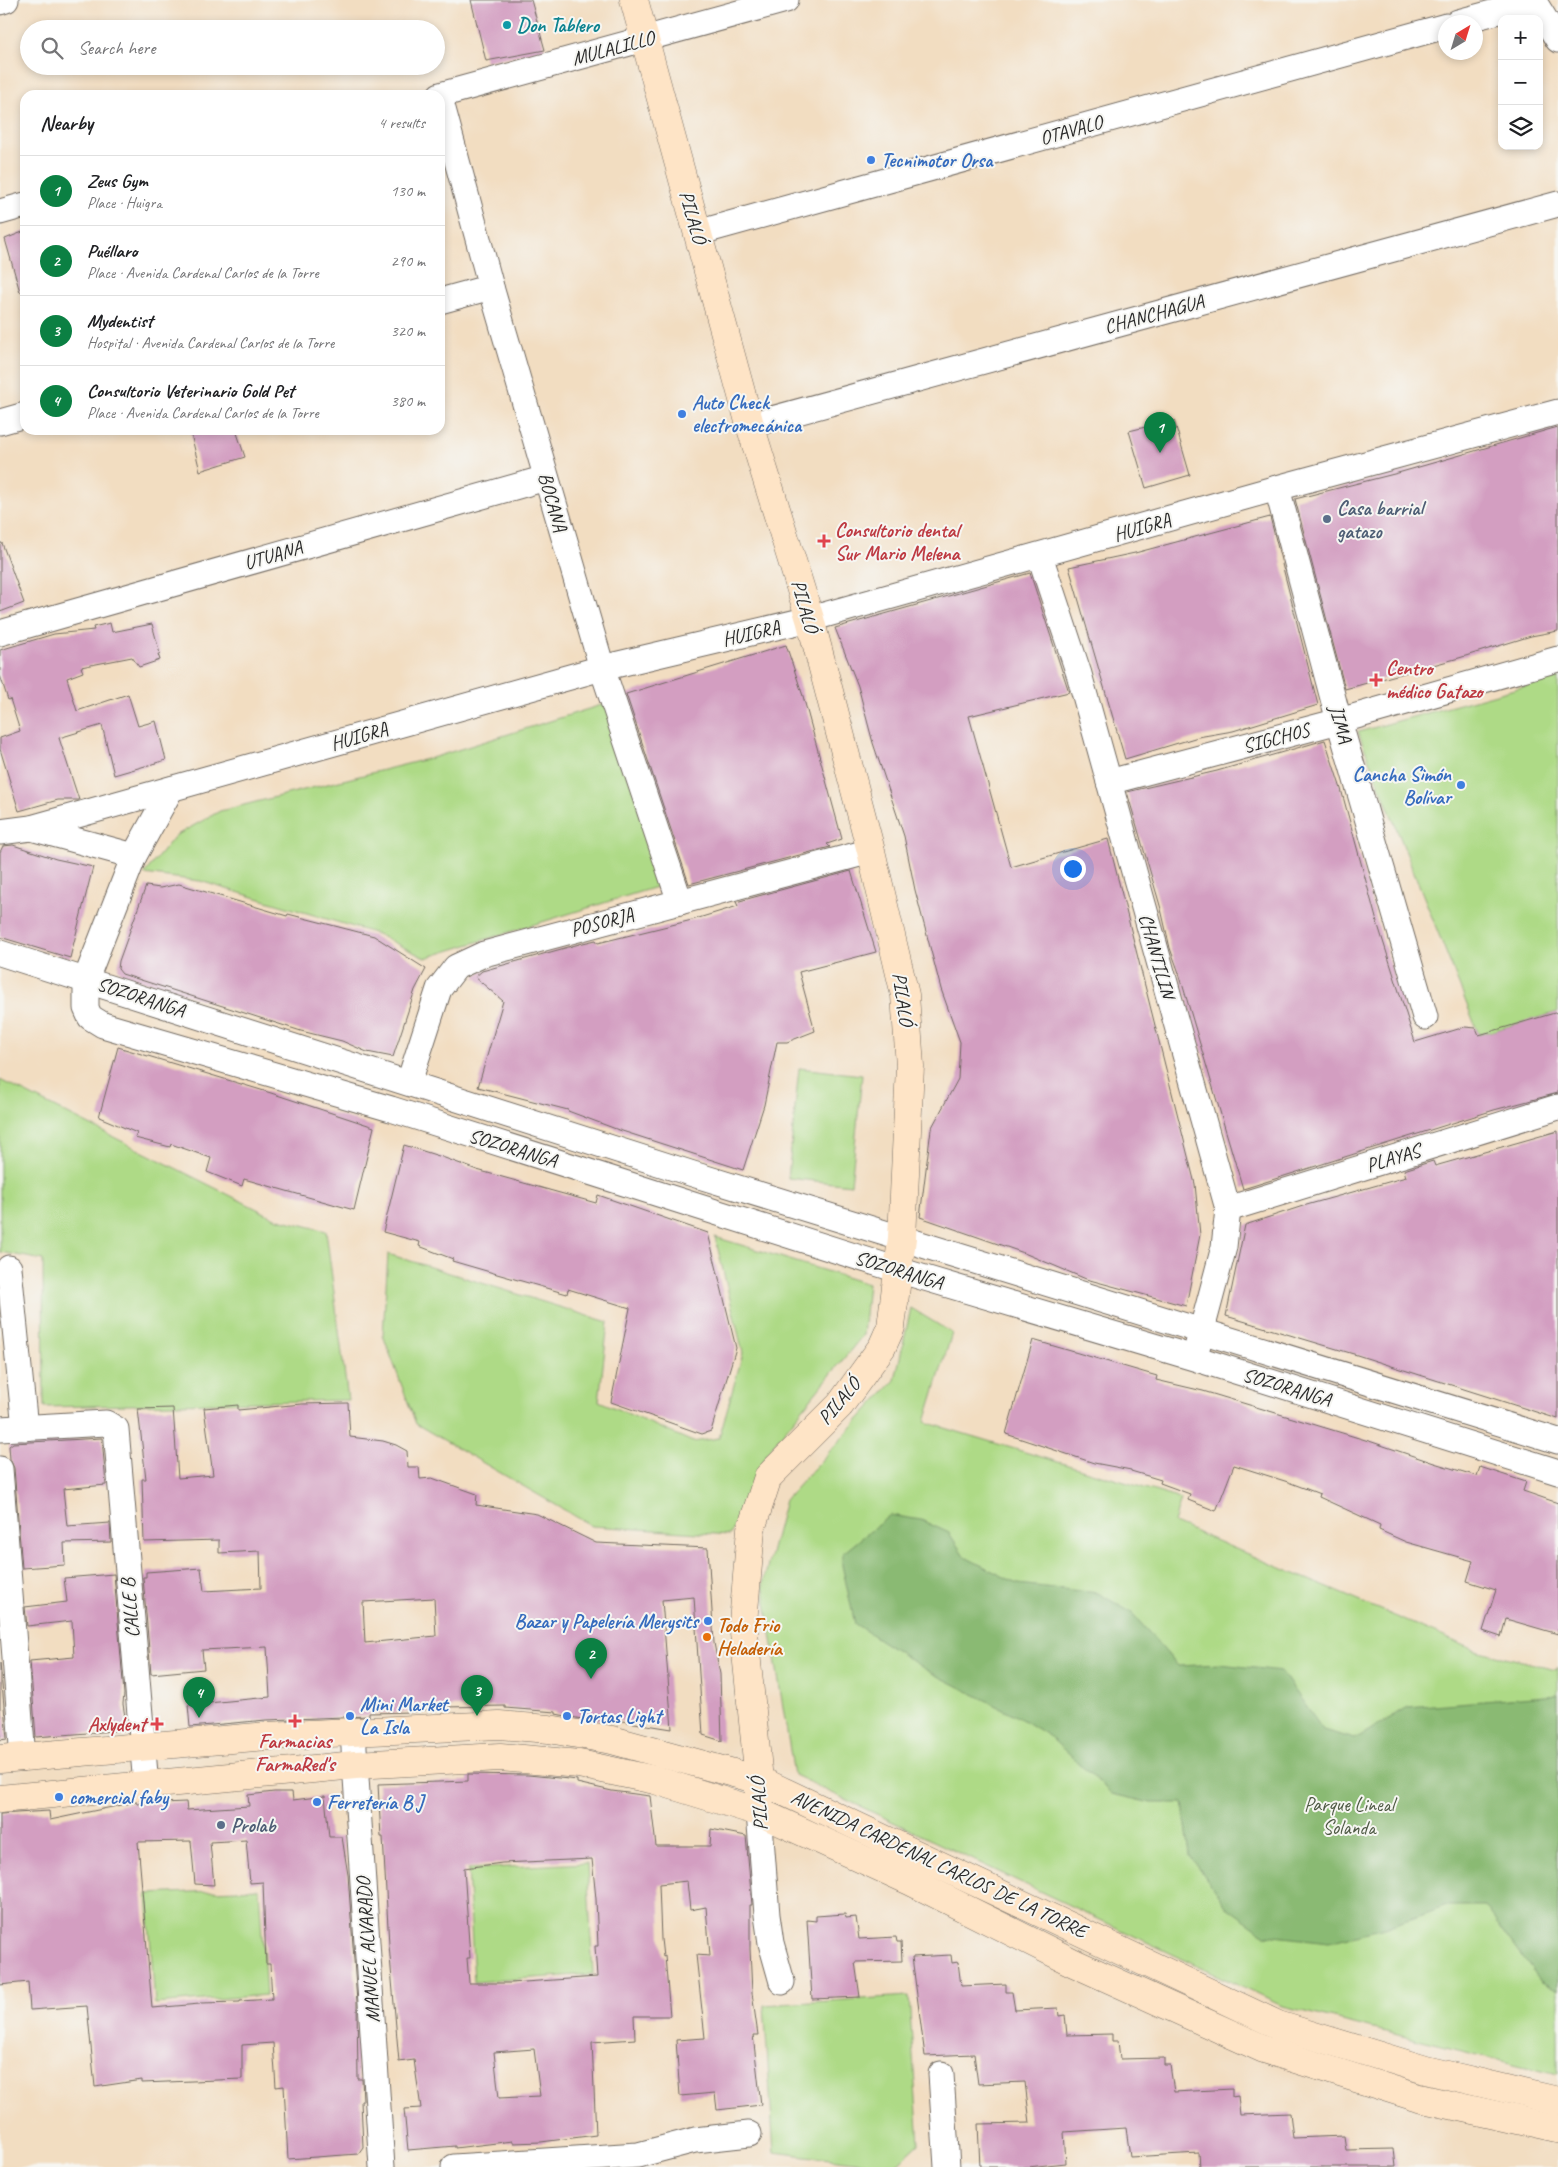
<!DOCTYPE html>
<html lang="en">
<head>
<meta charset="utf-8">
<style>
  body { margin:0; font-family:Caveat,sans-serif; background:#f6f6f6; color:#202124 }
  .controls { position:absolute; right:15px; top:15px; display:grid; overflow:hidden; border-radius:10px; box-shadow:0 2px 8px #0003 }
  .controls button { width:45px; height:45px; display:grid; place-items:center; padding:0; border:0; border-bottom:1px solid #e0e0e0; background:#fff; color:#202124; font:25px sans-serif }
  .compass { position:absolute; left:1438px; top:15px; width:45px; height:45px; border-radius:50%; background:#fff; box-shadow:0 2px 8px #0003; rotate:38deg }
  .you { position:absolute; left:1072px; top:868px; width:18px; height:18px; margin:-12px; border:4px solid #fff; border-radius:50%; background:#1a73e8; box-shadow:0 0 0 8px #1a73e833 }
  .badge { display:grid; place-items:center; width:32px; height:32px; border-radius:50%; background:#0b8043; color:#fff; font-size:16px; font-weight:700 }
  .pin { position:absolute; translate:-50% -41px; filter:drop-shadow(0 1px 2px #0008) }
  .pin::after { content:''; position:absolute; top:26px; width:18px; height:15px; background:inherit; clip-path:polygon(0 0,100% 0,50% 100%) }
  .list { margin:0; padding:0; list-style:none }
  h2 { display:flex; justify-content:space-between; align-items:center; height:65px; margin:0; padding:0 20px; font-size:21px }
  h2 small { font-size:16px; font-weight:400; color:#757577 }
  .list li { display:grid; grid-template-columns:32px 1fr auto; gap:15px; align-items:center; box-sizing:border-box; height:70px; padding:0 20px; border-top:1px solid #e0e0e0 }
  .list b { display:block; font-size:19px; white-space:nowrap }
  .list p { margin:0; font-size:16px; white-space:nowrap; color:#757577 }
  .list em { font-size:16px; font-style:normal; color:#757577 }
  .icon { flex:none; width:28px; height:28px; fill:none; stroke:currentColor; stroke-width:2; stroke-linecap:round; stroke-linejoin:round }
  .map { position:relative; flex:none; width:1558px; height:2167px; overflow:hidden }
  .search { position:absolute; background:#fff; box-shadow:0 2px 8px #0003; left:20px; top:20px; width:425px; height:55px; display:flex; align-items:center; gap:12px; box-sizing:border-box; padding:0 18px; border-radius:28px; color:#757577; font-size:19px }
  .panel { position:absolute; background:#fff; box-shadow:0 2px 8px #0003; left:20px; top:90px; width:425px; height:345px; border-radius:15px }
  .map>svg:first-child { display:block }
  .green { fill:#aeda86; stroke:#6c8258 }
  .forest { fill:#8aba73; stroke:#5a724f }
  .building { fill:#d39ec1; fill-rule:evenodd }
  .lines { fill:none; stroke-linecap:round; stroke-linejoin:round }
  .street-casing { stroke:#716960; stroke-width:27 }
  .secondary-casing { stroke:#716960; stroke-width:29 }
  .street { stroke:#fff; stroke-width:25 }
  .secondary { stroke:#fee4c6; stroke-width:28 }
  .culture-dot { fill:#0f9aa8; stroke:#f6f6f2; stroke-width:2 }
  .shop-dot { fill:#3f7fe0; stroke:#f6f6f2; stroke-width:2 }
  .service-dot { fill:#5c6f8a; stroke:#f6f6f2; stroke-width:2 }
  .health-dot { fill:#e0444e; stroke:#f6f6f2; stroke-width:2 }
  .food-dot { fill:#e8710a; stroke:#f6f6f2; stroke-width:2 }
  .labels { text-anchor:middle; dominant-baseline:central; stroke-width:4; stroke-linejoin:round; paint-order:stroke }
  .culture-label { font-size:20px; font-weight:bold; fill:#0d838f; stroke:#f6f6f2; text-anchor:start }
  .street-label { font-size:20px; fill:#2b2b2b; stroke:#f6f6f2 }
  .shop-label { font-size:20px; font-weight:bold; fill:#366cbe; stroke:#f6f6f2; text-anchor:start }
  .service-label { font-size:20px; font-weight:bold; fill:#4e5e75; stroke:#f6f6f2; text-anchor:start }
  .health-label { font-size:20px; font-weight:bold; fill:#be3a42; stroke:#f6f6f2; text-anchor:start }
  .food-label { font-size:20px; font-weight:bold; fill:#c56008; stroke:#f6f6f2; text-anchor:start }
  .park-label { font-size:20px; fill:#4c5742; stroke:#f6f6f2 }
</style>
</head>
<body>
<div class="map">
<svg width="1558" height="2167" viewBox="0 0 1558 2167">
  <rect width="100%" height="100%" fill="#f6f6f2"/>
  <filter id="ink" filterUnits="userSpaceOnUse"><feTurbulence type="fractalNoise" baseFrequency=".02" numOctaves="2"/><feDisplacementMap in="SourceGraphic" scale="10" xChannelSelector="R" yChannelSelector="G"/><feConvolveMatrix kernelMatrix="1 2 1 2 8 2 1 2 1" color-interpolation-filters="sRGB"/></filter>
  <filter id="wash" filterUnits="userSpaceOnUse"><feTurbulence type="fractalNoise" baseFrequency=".0096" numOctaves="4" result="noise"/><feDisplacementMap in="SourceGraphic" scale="20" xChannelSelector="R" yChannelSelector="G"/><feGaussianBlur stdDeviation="1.12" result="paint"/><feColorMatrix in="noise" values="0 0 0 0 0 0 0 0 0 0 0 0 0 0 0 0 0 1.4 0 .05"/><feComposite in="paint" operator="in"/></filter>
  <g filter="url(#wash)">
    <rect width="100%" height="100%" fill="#f2ddc1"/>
    <g class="green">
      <path d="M1558,677V1012L1479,1035L1358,732Z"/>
      <path d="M611,702L669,883L425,958L377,934L200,881L144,874L175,836L220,811L435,757Z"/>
      <path d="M799,1068L862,1075L851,1185L788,1178Z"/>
      <path d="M0,1080L275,1218L326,1231L348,1400L44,1407L43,1260L0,1252Z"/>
      <path d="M715,1237L868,1284L863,1335L766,1454L730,1535L592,1526L416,1424L383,1335L388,1254L608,1322L599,1401L693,1442L719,1438L743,1353Z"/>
      <path d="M911,1308L952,1333L925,1422L1181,1499L1174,1523L1475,1650L1556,1669L1558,1666V2075L1282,2006L794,1775L763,1584L785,1500L895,1380Z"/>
      <path d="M587,1863L593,1974L474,1982L468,1869Z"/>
      <path d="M259,1889L266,1995L155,2004L147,1894Z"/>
      <path d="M909,1996L919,2144L894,2167L774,2152L764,2005Z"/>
    </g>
    <path class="forest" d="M890,1515L921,1520L949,1533L965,1557L1018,1584L1098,1593L1132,1613L1178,1666L1220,1664L1281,1671L1323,1730L1355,1739L1408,1707L1558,1695V1991L1540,1981L1485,1906H1447L1384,1928L1329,1942L1266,1935L1228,1908L1190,1856L1183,1803H1151L1112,1794L1050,1737L1013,1714L928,1671L855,1624L842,1565V1554Z"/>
    <g id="blocks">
      <g class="building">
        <path d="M471,0H531L545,50L486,61Z"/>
        <path d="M25,231V292H20L5,239Z"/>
        <path d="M1174,420L1190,475L1146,488L1129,431Z"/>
        <path d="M1558,427V631L1531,636L1459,658L1345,689L1295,499L1398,473Z"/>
        <path d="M190,430H236L245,457L200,471Z"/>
        <path d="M1270,517L1318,705L1233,731L1198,737L1125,759L1069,567L1135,553Z"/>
        <path d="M0,543H2L24,603L0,612Z"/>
        <path d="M1030,573L1069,692L969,716L1011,867L1108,839L1195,1184L1200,1235L1186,1306L1086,1279L1024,1253L920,1217L931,1129L958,1079L960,1042L941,989L930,947L915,890L904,836L873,743L858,686L835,628Z"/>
        <path d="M110,623L112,632L152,624L160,654H158L160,660L139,667L132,657L81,667L83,672L67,678L77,711L128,694L138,726L156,721L166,760L114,775L102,725L59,738L79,800H58L19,811L0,749V738L20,731L10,699L8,700L0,675V650L54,634L94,630L93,627Z"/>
        <path d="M786,645L803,696L842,839L827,844L830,847L689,884L626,694Z"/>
        <path d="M1325,740L1341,789L1377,922L1415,1042L1465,1027L1476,1028L1479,1035L1558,1012V1093L1494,1110L1243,1189L1179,973L1170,948L1161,909L1127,792L1217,771Z"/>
        <path d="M13,845L56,859L93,867L70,958L0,937V852L3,846Z"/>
        <path d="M851,871L876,952L799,972L815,1031L787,1042H777L764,1105L743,1170L616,1129L568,1111V1110L478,1087L503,1001L475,977L482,971L583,943L596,940L598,943L692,920L738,906L736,902Z"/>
        <path d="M179,884L287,916L288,914L374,936L426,969L415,990L393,1057L367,1052L342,1041L301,1031L122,974L118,969L119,961L146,886L160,888Z"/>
        <path d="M118,1047L271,1093L374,1127L354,1210L244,1179L242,1186L207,1172L211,1158L171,1144L170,1147L135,1138L137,1133L99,1117Z"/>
        <path d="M1558,1131V1419L1357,1355L1226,1316L1245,1225L1303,1206L1406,1177L1404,1170L1433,1161L1435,1166Z"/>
        <path d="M404,1145L442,1157L477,1170L596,1203L598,1195L708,1233L736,1348L711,1431L702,1434L611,1402L630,1308L568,1289L567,1294L497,1274L452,1261L453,1259L419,1246L420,1242L383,1232Z"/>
        <path d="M1033,1340L1157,1376L1156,1380L1203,1391L1372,1442L1434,1463L1477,1476L1480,1467L1526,1482L1523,1491L1558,1503V1634L1506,1619L1501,1637L1483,1631L1496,1590L1467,1581L1473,1561L1406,1542L1379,1530L1380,1525L1319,1497L1320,1494L1288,1482L1234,1465L1216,1511L1188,1500L1190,1494L1160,1483L1161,1480L1131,1471V1470L1094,1463L1006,1434Z"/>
        <path d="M348,1403L350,1437L383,1441L396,1445L407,1451L408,1467H419L420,1479L432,1478L477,1494L476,1505L537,1514L596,1543L708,1548L714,1643L720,1674L722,1741L703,1735L694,1597L662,1600L672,1729L603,1718L602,1720H587L556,1714V1712L505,1708V1706L442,1707L412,1712L369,1713V1716L266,1720L190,1727L188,1705L270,1697L267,1647L202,1650L204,1669L151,1674L143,1577H146V1572L201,1568L204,1591L261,1588L260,1551L219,1553V1540L144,1542L142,1479H146L138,1409L173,1408L178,1478L213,1475L204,1408L238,1405V1410L302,1404ZM434,1598L436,1636L365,1643L363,1602Z"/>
        <path d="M102,1438L106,1485L63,1489L67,1526L110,1523L111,1542L64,1543L65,1565L22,1568L14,1468L10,1459L9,1446L13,1443Z"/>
        <path d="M114,1574L124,1694L123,1704L127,1730L36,1737L30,1661L74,1657L72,1621L27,1626L25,1607L67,1602L64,1578Z"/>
        <path d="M0,1663L7,1739L0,1740Z"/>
        <path d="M468,1774L528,1775L569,1779L577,1780V1783L612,1791L650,1796L656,1846H710L711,1829L746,1836L752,1905H750V1949L752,1993L758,2035H753L761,2105L717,2110L715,2093L680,2096L676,2040L705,2038L696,1955L710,1956L706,1907L690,1910L687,1881L659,1884L661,1939L663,1957L665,1956L670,2016H634L635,2039L592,2042L596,2135L541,2142L513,2143V2141L455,2148V2146L408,2150L404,2109L421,2108L414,2060L399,2062L389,1945L383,1837H381L378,1784L468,1781ZM592,1859L596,1899L598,1946H595L597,1977L510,1983H469L467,1958H470L464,1868L502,1863ZM534,2049L540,2096L499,2098L494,2052Z"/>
        <path d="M274,1792H292L293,1800L325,1796L329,1837H342L348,1875L357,2002L358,2079H362L363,2101H361L363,2147L358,2154L288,2159L284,2086L276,2087L273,2043L242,2045V2079L142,2083V2080L95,2087L87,2006L30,2010L28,1982L0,1985V1814L49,1811L50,1820L136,1802L137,1804L186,1802L187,1810L249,1806L248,1795ZM246,1840L250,1883L263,1882L266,1964H270L272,1999L240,2001V2002L200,2003V2004L152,2008L138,1842L191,1841L195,1884L214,1885L210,1842Z"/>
        <path d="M845,1914L846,1918L856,1917L859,1939L896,1937L897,1942H901L902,1961L855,1962L860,1997L812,1999L807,1920L816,1921V1916Z"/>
        <path d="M951,1955L952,1963L958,1962L961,1986L1006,1984V1992H1012L1015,2010L1058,2008L1059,2016L1065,2015L1067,2035L1112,2034V2041H1118L1120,2059L1164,2058V2065H1170L1174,2092L1232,2089V2097L1238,2096L1240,2115L1290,2113L1293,2138L1344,2136L1346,2150L1394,2149L1396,2167H1200L1199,2153L1130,2157L1126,2128L1064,2132L1066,2163L1028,2167H980L978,2124L1030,2123L1025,2082L978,2084L974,2054L925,2056L912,1957Z"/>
      </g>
    </g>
  </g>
  <g filter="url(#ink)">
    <use href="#blocks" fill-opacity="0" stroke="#716960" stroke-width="1"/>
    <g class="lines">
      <g class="street-casing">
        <g id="street">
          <path d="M1533,0L1558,40"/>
          <path d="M0,2L6,0"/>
          <path d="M1458,22L1533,2"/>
          <path d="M440,95L786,0"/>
          <path d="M440,98L491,287L602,668L680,902"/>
          <path d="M0,212L25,205"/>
          <path d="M697,233L1446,26"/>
          <path d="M440,301L491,287"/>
          <path d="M0,422L25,415"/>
          <path d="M750,425L1558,204"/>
          <path d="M1277,488L1339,721L1425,1017"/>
          <path d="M1040,556L1079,674L1228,1209L1224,1247L1197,1348"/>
          <path d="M0,633L546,478"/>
          <path d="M1109,782L1339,721L1558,659"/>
          <path d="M171,789L134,856L86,979V1008L90,1017L103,1025L391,1109L898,1270L1194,1358L1558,1472"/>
          <path d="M31,828L134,856"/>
          <path d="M0,832L31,828L602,668L810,619L1277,488L1558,412"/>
          <path d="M0,953L693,1174L1558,1441"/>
          <path d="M409,1082L439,989L456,967L484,954L871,851"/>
          <path d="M1228,1209L1558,1107"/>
          <path d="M9,1268L25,1428"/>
          <path d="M0,1429L106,1423L116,1429L146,1786"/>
          <path d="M0,1469L23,1758"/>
          <path d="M353,1733L382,2167"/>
          <path d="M759,1812L767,1915L771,1943L782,1982"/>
          <path d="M941,2074L947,2167"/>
          <path d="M454,2167L638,2155L695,2140L749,2134"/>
        </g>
      </g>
      <g class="secondary-casing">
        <g id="secondary">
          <path d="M634,0L750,425L810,619L871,851L905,995L910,1066L902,1238L891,1327L882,1347L840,1405L768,1477L751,1529L743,1623L759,1780V1812"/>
          <path d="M0,1759L267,1736L499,1725L549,1729L612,1740L759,1780L1278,2025L1426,2070L1558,2101"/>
          <path d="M0,1799L355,1765L500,1757L579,1764L655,1780L759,1812L910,1881L1074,1963L1264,2049L1419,2098L1558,2129"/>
        </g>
      </g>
      <use href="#street" class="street"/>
      <use href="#secondary" class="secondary"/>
    </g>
  </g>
  <circle class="culture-dot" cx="507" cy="25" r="5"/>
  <g class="shop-dot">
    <circle cx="871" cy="160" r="5"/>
    <circle cx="682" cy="414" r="5"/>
    <circle cx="1461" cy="785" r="5"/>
    <circle cx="708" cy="1621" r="5"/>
    <circle cx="350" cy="1716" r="5"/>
    <circle cx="567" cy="1716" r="5"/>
    <circle cx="59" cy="1797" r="5"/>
    <circle cx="317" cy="1802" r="5"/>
  </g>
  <g class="service-dot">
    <circle cx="1327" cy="519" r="5"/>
    <circle cx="221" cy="1825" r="5"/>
  </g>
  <g class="health-dot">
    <path d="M821.5 533.5h5v5h5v5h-5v5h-5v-5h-5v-5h5z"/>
    <path d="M1373.5 672.5h5v5h5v5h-5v5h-5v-5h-5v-5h5z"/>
    <path d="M292.5 1713.5h5v5h5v5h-5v5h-5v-5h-5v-5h5z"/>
    <path d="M154.5 1716.5h5v5h5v5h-5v5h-5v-5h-5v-5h5z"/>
  </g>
  <circle class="food-dot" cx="707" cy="1637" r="5"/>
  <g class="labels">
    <g class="culture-label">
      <text x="517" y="25">Don Tablero</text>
    </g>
    <g class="street-label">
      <text transform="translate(613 48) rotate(-15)">MULALILLO</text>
      <text transform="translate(1071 130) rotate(-16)">OTAVALO</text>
      <text transform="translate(693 217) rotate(74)">PILALÓ</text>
      <text transform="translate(1154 314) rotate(-15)">CHANCHAGUA</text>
      <text transform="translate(553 502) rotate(74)">BOCANA</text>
      <text transform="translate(1142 527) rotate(-16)">HUIGRA</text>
      <text transform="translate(273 555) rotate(-16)">UTUANA</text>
      <text transform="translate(805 606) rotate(74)">PILALÓ</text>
      <text transform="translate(751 633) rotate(-13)">HUIGRA</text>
      <text transform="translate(1341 724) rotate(74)">JIMA</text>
      <text transform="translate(359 736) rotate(-16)">HUIGRA</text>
      <text transform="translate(1276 738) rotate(-15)">SIGCHOS</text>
      <text transform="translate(602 922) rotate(-15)">POSORJA</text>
      <text transform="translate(1157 956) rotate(74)">CHANTILIN</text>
      <text transform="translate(141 997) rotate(18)">SOZORANGA</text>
      <text transform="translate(903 999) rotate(82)">PILALÓ</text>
      <text transform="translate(513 1148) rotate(17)">SOZORANGA</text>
      <text transform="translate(1393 1158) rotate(-17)">PLAYAS</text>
      <text transform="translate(899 1270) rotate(17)">SOZORANGA</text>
      <text transform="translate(1287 1387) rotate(17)">SOZORANGA</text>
      <text transform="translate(839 1401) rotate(-50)">PILALÓ</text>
      <text transform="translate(130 1608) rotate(-95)">CALLE B</text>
      <text transform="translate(759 1804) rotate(-94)">PILALÓ</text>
      <text transform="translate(939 1864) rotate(25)">AVENIDA CARDENAL CARLOS DE LA TORRE</text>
      <text transform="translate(368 1950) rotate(-94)">MANUEL ALVARADO</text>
    </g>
    <g class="shop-label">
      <text x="881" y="160">Tecnimotor Orsa</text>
      <text x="692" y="402">Auto Check<tspan x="692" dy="23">electromecánica</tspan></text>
      <text x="1451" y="774" text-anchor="end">Cancha Simón<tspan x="1451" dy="23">Bolívar</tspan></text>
      <text x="698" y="1621" text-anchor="end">Bazar y Papelería Merysits</text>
      <text x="360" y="1704">Mini Market<tspan x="360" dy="23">La Isla</tspan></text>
      <text x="577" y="1716">Tortas Light</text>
      <text x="69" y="1797">comercial faby</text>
      <text x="327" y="1802">Ferretería B J</text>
    </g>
    <g class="service-label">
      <text x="1337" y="508">Casa barrial<tspan x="1337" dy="23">gatazo</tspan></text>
      <text x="231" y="1825">Prolab</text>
    </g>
    <g class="health-label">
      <text x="835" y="530">Consultorio dental<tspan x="835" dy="23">Sur Mario Melena</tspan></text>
      <text x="1386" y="668">Centro<tspan x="1386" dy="23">médico Gatazo</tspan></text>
      <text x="146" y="1724" text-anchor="end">Axlydent</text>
      <text x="295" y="1741" text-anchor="middle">Farmacias<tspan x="295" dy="23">FarmaRed's</tspan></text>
    </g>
    <g class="food-label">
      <text x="717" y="1625">Todo Frio<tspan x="717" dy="23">Heladería</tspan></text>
    </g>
    <g class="park-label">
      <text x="1349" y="1804">Parque Lineal<tspan x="1349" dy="23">Solanda</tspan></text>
    </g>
  </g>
</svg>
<div class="controls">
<button>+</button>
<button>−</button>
<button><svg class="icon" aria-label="layers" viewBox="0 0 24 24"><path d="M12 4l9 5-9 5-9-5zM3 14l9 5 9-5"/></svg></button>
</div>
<svg class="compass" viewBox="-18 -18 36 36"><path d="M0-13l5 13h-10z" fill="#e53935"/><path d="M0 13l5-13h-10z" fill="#757577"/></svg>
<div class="you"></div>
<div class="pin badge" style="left:1160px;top:453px">1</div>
<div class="pin badge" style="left:591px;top:1679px">2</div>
<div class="pin badge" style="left:477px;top:1716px">3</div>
<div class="pin badge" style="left:199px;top:1718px">4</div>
<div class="search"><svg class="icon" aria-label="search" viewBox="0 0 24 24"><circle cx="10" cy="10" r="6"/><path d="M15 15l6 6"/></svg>Search here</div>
<section class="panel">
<h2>Nearby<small>4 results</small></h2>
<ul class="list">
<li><span class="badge">1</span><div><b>Zeus Gym</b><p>Place · Huigra</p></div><em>130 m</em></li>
<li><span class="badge">2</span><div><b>Puéllaro</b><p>Place · Avenida Cardenal Carlos de la Torre</p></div><em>290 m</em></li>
<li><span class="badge">3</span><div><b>Mydentist</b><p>Hospital · Avenida Cardenal Carlos de la Torre</p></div><em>320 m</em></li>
<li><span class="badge">4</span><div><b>Consultorio Veterinario Gold Pet</b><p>Place · Avenida Cardenal Carlos de la Torre</p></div><em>380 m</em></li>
</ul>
</section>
</div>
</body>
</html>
